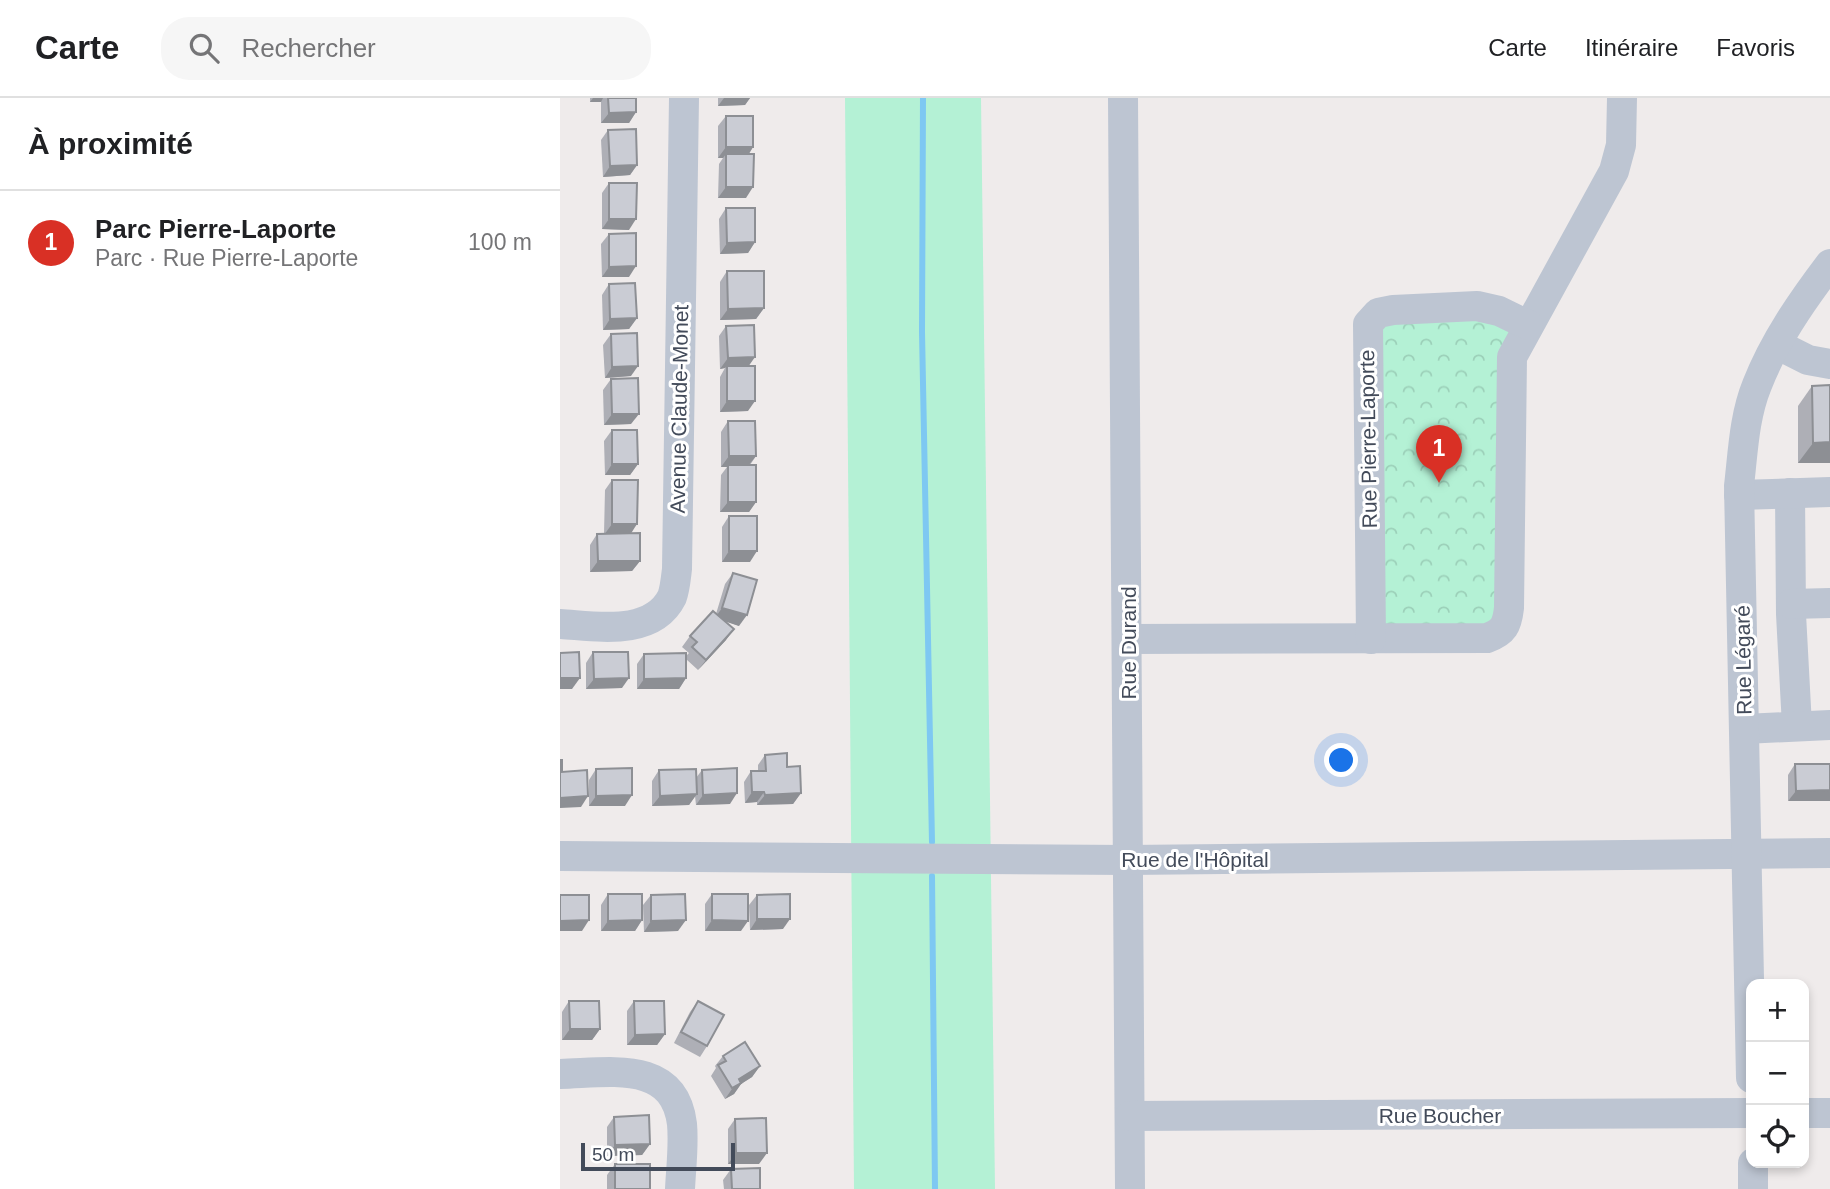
<!DOCTYPE html>
<html lang="fr">
<head>
<meta charset="utf-8">
<style>
  body { margin:0; font-family:Arial,sans-serif; background:#f6f6f6; color:#202124 }
  .controls { position:absolute; right:21px; bottom:21px; display:grid; overflow:hidden; border-radius:14px; box-shadow:0 4px 10px #0003 }
  .controls button { width:63px; height:63px; display:grid; place-items:center; padding:0; border:0; border-bottom:2px solid #e0e0e0; background:#fff; color:#202124; font:35px sans-serif }
  .scale { position:absolute; left:21px; bottom:18px; width:154px; box-sizing:border-box; padding-left:7px; border:4px solid #434b5a; border-top:0; font-size:19px; line-height:24px; white-space:nowrap; color:#434b5a; -webkit-text-stroke:5px #fff; paint-order:stroke }
  .you { position:absolute; left:782px; top:663px; width:24px; height:24px; margin:-18px; border:5px solid #fff; border-radius:50%; background:#1a73e8; box-shadow:0 0 0 10px #1a73e833 }
  .badge { display:grid; place-items:center; width:46px; height:46px; border-radius:50%; background:#d93025; color:#fff; font-size:23px; font-weight:700 }
  .pin { position:absolute; translate:-50% -58px; filter:drop-shadow(0 2px 4px #0008) }
  .pin::after { content:''; position:absolute; top:37px; width:24px; height:21px; background:inherit; clip-path:polygon(0 0,100% 0,50% 100%) }
  .list { margin:0; padding:0; list-style:none }
  h2 { display:flex; justify-content:space-between; align-items:center; height:91px; margin:0; padding:0 28px; font-size:30px }
  h2 small { font-size:23px; font-weight:400; color:#757577 }
  .list li { display:grid; grid-template-columns:46px 1fr auto; gap:21px; align-items:center; box-sizing:border-box; height:105px; padding:0 28px; border-top:2px solid #e0e0e0 }
  .list b { display:block; font-size:26px; white-space:nowrap }
  .list p { margin:0; font-size:23px; white-space:nowrap; color:#757577 }
  .list em { font-size:23px; font-style:normal; color:#757577 }
  .icon { flex:none; width:38px; height:38px; fill:none; stroke:currentColor; stroke-width:2; stroke-linecap:round; stroke-linejoin:round }
  .map { position:relative; flex:none; width:1270px; height:1091px; overflow:hidden }
  header { display:flex; align-items:center; gap:42px; box-sizing:border-box; height:98px; padding:0 35px; background:#fff; border-bottom:2px solid #e0e0e0 }
  header strong { font-size:33px }
  nav { display:flex; gap:38px; margin-inline-start:auto; font-size:24px }
  .search { width:490px; height:63px; background:#f6f6f6; display:flex; align-items:center; gap:18px; box-sizing:border-box; padding:0 24px; border-radius:28px; color:#757577; font-size:26px }
  main { display:flex }
  aside { flex:1; background:#fff }
  .map>svg:first-child { display:block }
  .green { fill:#b4f1d5 }
  .park { fill:url(#park-crowns) }
  .lines { fill:none; stroke-linecap:round; stroke-linejoin:round }
  .stream { stroke:#7ec8f2; stroke-width:6 }
  .minor { stroke:#bdc5d2; stroke-width:30 }
  .wall { fill:#aeafb6 }
  .shaded-wall { fill:#8d8f94 }
  .building { fill:#caccd4; stroke:#8d8f94; stroke-width:2 }
  .labels { text-anchor:middle; dominant-baseline:central; stroke-width:6; stroke-linejoin:round; paint-order:stroke }
  .street-label { font-size:21px; fill:#434b5a; stroke:#fff }
</style>
</head>
<body>
<header>
<strong>Carte</strong>
<div class="search"><svg class="icon" aria-label="search" viewBox="0 0 24 24"><circle cx="10" cy="10" r="6"/><path d="M15 15l6 6"/></svg>Rechercher</div>
<nav><a>Carte</a><a>Itinéraire</a><a>Favoris</a></nav>
</header>
<main>
<aside>
<h2>À proximité<small></small></h2>
<ul class="list">
<li><span class="badge">1</span><div><b>Parc Pierre-Laporte</b><p>Parc · Rue Pierre-Laporte</p></div><em>100 m</em></li>
</ul>
</aside>
<div class="map">
<svg width="1270" height="1091" viewBox="0 0 1270 1091">
  <defs>
    <pattern id="park-crowns" width="20" height="18" patternUnits="userSpaceOnUse" patternTransform="scale(1.75)"><rect width="20" height="18" fill="#b4f1d5"/><path d="M2 6a3 3 0 1 1 6 0M12 15a3 3 0 1 1 6 0" fill="none" stroke="#9cd0b9"/></pattern>
  </defs>
  <rect width="100%" height="100%" fill="#efebeb"/>
  <path class="green" d="M285,0H421L435,1091H294Z"/>
  <path class="park" d="M818,215L968,227L947,524L811,541Z"/>
  <g class="lines">
    <g class="stream">
      <path d="M363,0L362,234L372,744"/>
      <path d="M372,778L375,1091"/>
    </g>
    <g class="minor">
      <path d="M563,0L570,1091"/>
      <path d="M1218,247L1248,262L1270,266"/>
      <path d="M1230,395L1231,516L1237,628"/>
      <path d="M1179,397L1270,394"/>
      <path d="M1231,506L1270,505"/>
      <path d="M0,526C36,528 92,539 112,499C115,491 116,479 117,471L124,0"/>
      <path d="M568,541L927,540C944,534 947,527 949,510L952,259L1054,73L1061,47L1062,0"/>
      <path d="M811,541L808,226L818,215L833,212L917,208L939,213L968,227"/>
      <path d="M1184,631L1270,627"/>
      <path d="M0,758L568,762L1270,755"/>
      <path d="M0,976C49,975 114,961 122,1026C124,1047 121,1070 120,1091"/>
      <path d="M1191,980L1179,388C1183,354 1184,319 1197,287C1214,243 1242,203 1270,166"/>
      <path d="M1244,1015H1270"/>
      <path d="M570,1018L1191,1015"/>
      <path d="M1193,1065V1091"/>
    </g>
  </g>
  <g class="wall">
    <path d="M30,0H76V14L69,25H41V4H30Z"/>
    <path d="M158,0H190L185,7L158,8Z"/>
    <path d="M166,18L193,49L189,56L186,100H158L159,66L163,60H158V28Z"/>
    <path d="M48,32L77,67L70,77L43,79L41,42Z"/>
    <path d="M49,85L69,132L42,131V95Z"/>
    <path d="M166,110L195,144L188,155L160,156L159,121Z"/>
    <path d="M49,136L69,179H42L41,146Z"/>
    <path d="M167,173L204,210L196,221L160,222V184Z"/>
    <path d="M49,186L77,220L69,231L43,232L42,197Z"/>
    <path d="M166,228L189,268L188,313L160,314V279L165,270L160,271L159,238Z"/>
    <path d="M51,236L71,278L45,280L43,247Z"/>
    <path d="M51,281L71,326L44,327L43,292Z"/>
    <path d="M1252,288L1270,365H1238V308Z"/>
    <path d="M168,323L196,358L190,367L196,404L189,414H160L161,377L167,369H161V334Z"/>
    <path d="M52,332L78,366L70,377H45L44,343Z"/>
    <path d="M52,382L80,463L72,473L30,474V447L37,436H44L45,392Z"/>
    <path d="M169,418L190,464H162V429Z"/>
    <path d="M173,475L179,528L165,523L166,542L138,572L126,561V580L119,591H77V566L84,556L126,558L129,555L122,549L130,538L156,516L165,486Z"/>
    <path d="M33,554L62,590L26,591V565Z"/>
    <path d="M205,657L227,669L241,695L233,706L197,707V704L185,705L184,684L191,673H198V667Z"/>
    <path d="M1235,666H1270L1228,703V677Z"/>
    <path d="M36,671L65,708H29V682Z"/>
    <path d="M99,672L136,680L142,672L170,706L136,707L135,698L129,707L92,708V683Z"/>
    <path d="M48,796L82,822L75,833H41V807Z"/>
    <path d="M152,796L181,833H145V806Z"/>
    <path d="M91,797L118,833L84,834L83,807Z"/>
    <path d="M197,797L223,831L190,832L189,807Z"/>
    <path d="M9,903L40,931L32,942H2V914Z"/>
    <path d="M74,903L105,936L97,947H67V913Z"/>
    <path d="M138,903L147,948L140,959L114,945L130,914Z"/>
    <path d="M163,958L200,968L192,979L181,986L174,996L165,1001L151,978L156,970L155,968Z"/>
    <path d="M54,1019L90,1046L82,1057L47,1058V1029Z"/>
    <path d="M175,1021L199,1066H168V1031Z"/>
    <path d="M55,1066L90,1091H47V1077Z"/>
    <path d="M171,1071L200,1091H164L163,1082Z"/>
  </g>
  <g class="shaded-wall">
    <path d="M33,0H43L41,4H30Z"/>
    <path d="M164,0H190L185,7L158,8Z"/>
    <path d="M76,14L69,25H41L49,15Z"/>
    <path d="M166,49H193L186,60L166,56L163,60H158Z"/>
    <path d="M77,67L70,77L43,79L50,68Z"/>
    <path d="M166,89H193L186,100H158Z"/>
    <path d="M49,121H76L69,132L42,131Z"/>
    <path d="M195,144L188,155L160,156L167,145Z"/>
    <path d="M76,168L69,179H42L49,169Z"/>
    <path d="M204,210L196,221L160,222L168,211Z"/>
    <path d="M77,220L69,231L43,232L50,221Z"/>
    <path d="M195,259L188,269L167,268L165,270L160,271L168,260Z"/>
    <path d="M78,268L71,278L45,280L52,269Z"/>
    <path d="M167,303H195L188,313L160,314Z"/>
    <path d="M52,316H79L71,326L44,327Z"/>
    <path d="M1270,344V365H1238L1253,345Z"/>
    <path d="M169,358H196L188,368L168,367L167,369H161Z"/>
    <path d="M52,366H78L70,377H45Z"/>
    <path d="M168,404H196L189,414H160Z"/>
    <path d="M52,426H77L70,437H44Z"/>
    <path d="M169,453H197L190,464H162Z"/>
    <path d="M38,463H80L72,473L30,474Z"/>
    <path d="M162,510L187,517L179,528L155,520Z"/>
    <path d="M174,531L166,542L138,572L146,562Z"/>
    <path d="M0,580H20L12,591H0Z"/>
    <path d="M69,580L62,590L26,591L34,581Z"/>
    <path d="M126,580L119,591H77L84,581Z"/>
    <path d="M1270,692V703H1228L1236,693Z"/>
    <path d="M192,694H204L197,704L185,705Z"/>
    <path d="M177,695L170,706L136,707L143,697Z"/>
    <path d="M241,695L233,706L197,707L205,697Z"/>
    <path d="M137,696L129,707L92,708L100,698Z"/>
    <path d="M72,697L65,708H29L36,698Z"/>
    <path d="M28,698L21,709L0,710V700Z"/>
    <path d="M197,821H230L223,831L190,832Z"/>
    <path d="M29,822L22,833H0V823Z"/>
    <path d="M82,822L75,833H41L48,823Z"/>
    <path d="M126,822L118,833L84,834L91,823Z"/>
    <path d="M152,822L188,823L181,833H145Z"/>
    <path d="M10,931H40L32,942H2Z"/>
    <path d="M105,936L97,947H67L75,937Z"/>
    <path d="M200,968L192,979L181,986L174,996L165,1001L179,981Z"/>
    <path d="M90,1046L82,1057L47,1058L55,1047Z"/>
    <path d="M176,1055H207L199,1066H168Z"/>
  </g>
  <g class="building">
    <path d="M48,0H76V14L49,15Z"/>
    <rect x="166" y="18" width="27" height="31"/>
    <path d="M76,31L77,67L50,68L48,32Z"/>
    <path d="M166,56H194L193,89H166Z"/>
    <path d="M49,85H77L76,121H49Z"/>
    <path d="M166,110H195V144L167,145Z"/>
    <path d="M76,135V168L49,169V136Z"/>
    <path d="M167,173H204V210L168,211Z"/>
    <path d="M75,185L77,220L50,221L49,186Z"/>
    <path d="M194,227L195,259L168,260L166,228Z"/>
    <path d="M77,235L78,268L52,269L51,236Z"/>
    <rect x="167" y="268" width="28" height="35"/>
    <path d="M78,280L79,316H52L51,281Z"/>
    <path d="M1270,287V344L1253,345L1252,288Z"/>
    <path d="M168,323H195L196,358H169Z"/>
    <path d="M52,332H77L78,366H52Z"/>
    <rect x="168" y="367" width="28" height="37"/>
    <path d="M52,382H78L77,426H52Z"/>
    <rect x="169" y="418" width="28" height="35"/>
    <path d="M80,435V463H38L37,436Z"/>
    <path d="M173,475L197,482L187,517L162,510Z"/>
    <path d="M153,513L174,531L146,562L132,549L137,544L130,538Z"/>
    <path d="M19,554L20,580H0V555Z"/>
    <path d="M33,554H68L69,580L34,581Z"/>
    <path d="M126,555V580L84,581V556Z"/>
    <path d="M227,655V669L240,668L241,695L205,697L204,694H192L191,673H206L205,657Z"/>
    <path d="M0,662H2V674L27,672L28,698L0,700Z"/>
    <path d="M1235,666H1270V692L1236,693Z"/>
    <path d="M72,670V697L36,698V671Z"/>
    <path d="M177,670V695L143,697L142,672Z"/>
    <path d="M136,671L137,696L100,698L99,672Z"/>
    <path d="M48,796H82V822L48,823Z"/>
    <path d="M125,796L126,822L91,823V797Z"/>
    <path d="M152,796H188V823L152,822Z"/>
    <path d="M230,796V821H197V797Z"/>
    <path d="M0,797H29V822L0,823Z"/>
    <path d="M9,903H39L40,931H10Z"/>
    <path d="M74,903H104L105,936L75,937Z"/>
    <path d="M138,903L164,917L147,948L121,934Z"/>
    <path d="M185,944L200,968L179,981L181,985L172,990L158,967L166,963L163,958Z"/>
    <path d="M89,1017L90,1046L55,1047L54,1019Z"/>
    <path d="M206,1020L207,1055H176L175,1021Z"/>
    <rect x="55" y="1066" width="35" height="25"/>
    <path d="M200,1070V1091H172L171,1071Z"/>
  </g>
  <g class="labels">
    <g class="street-label">
      <text transform="translate(119 311) rotate(-89)">Avenue Claude-Monet</text>
      <text transform="translate(808 341) rotate(-91)">Rue Pierre-Laporte</text>
      <text transform="translate(568 545) rotate(-90)">Rue Durand</text>
      <text transform="translate(1183 562) rotate(-91)">Rue Légaré</text>
      <text x="635" y="761">Rue de l'Hôpital</text>
      <text x="880" y="1017">Rue Boucher</text>
    </g>
  </g>
</svg>
<div class="controls">
<button>+</button>
<button>−</button>
<button><svg class="icon" aria-label="locate" viewBox="0 0 24 24"><circle cx="12" cy="12" r="6"/><path d="M12 2v4M12 18v4M2 12h4M18 12h4"/></svg></button>
</div>
<div class="scale">50 m</div>
<div class="you"></div>
<div class="pin badge" style="left:879px;top:385px">1</div>
</div>
</main>
</body>
</html>
